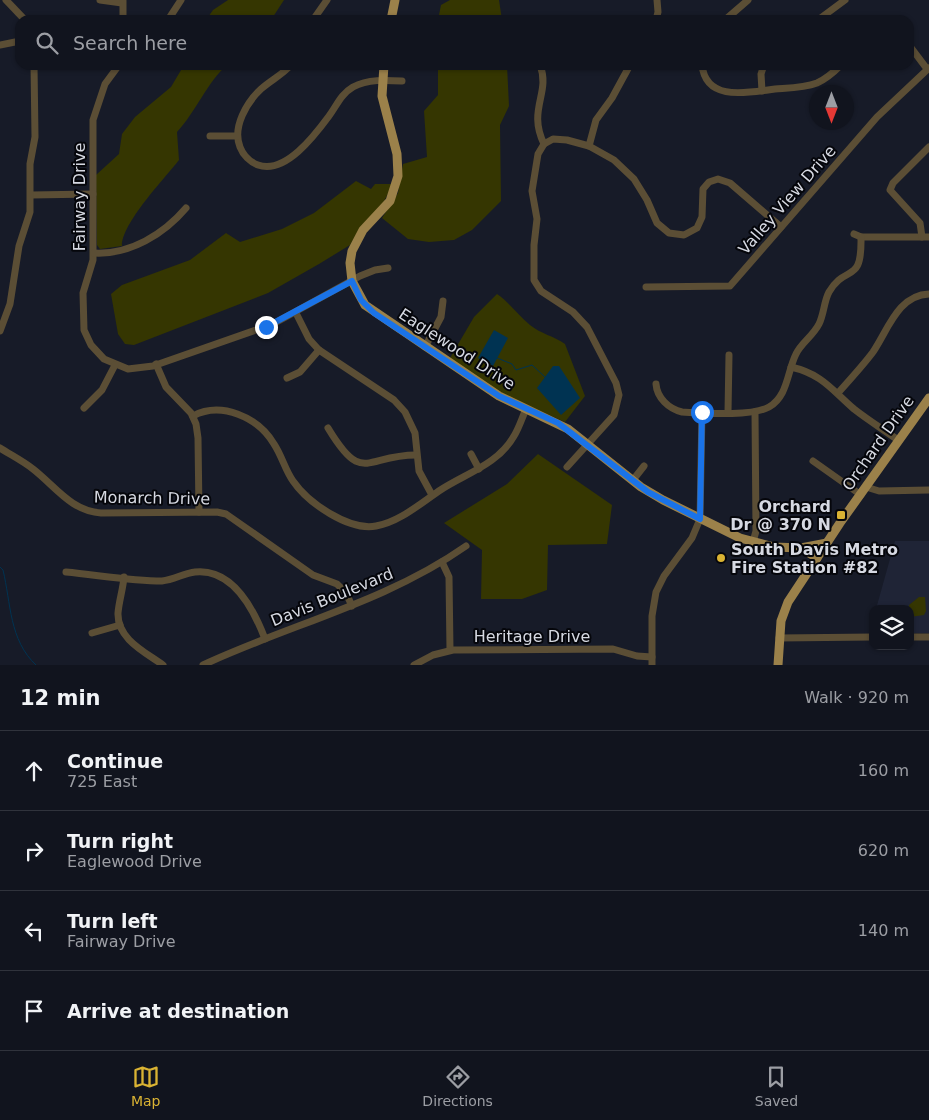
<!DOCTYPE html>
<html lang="en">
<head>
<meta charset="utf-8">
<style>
  body { margin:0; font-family:"DejaVu Sans",sans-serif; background:#1e212b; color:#f1f3f6 }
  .controls { position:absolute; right:15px; bottom:15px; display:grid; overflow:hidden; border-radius:10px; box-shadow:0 1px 4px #0004 }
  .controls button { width:45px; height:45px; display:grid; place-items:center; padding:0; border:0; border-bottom:1px solid #30333c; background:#11141e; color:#f1f3f6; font:25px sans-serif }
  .compass { position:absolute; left:809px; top:85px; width:45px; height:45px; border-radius:50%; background:#11141e; box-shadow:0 1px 4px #0004; rotate:180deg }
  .stop { position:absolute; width:15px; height:15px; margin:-11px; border:4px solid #1a73e8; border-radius:50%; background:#fff }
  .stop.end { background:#1a73e8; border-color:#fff; box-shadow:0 1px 5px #0008 }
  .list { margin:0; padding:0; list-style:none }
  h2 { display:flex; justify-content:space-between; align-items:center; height:65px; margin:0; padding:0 20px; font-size:21px }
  h2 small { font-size:16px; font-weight:400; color:#9c9ea4 }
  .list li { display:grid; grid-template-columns:32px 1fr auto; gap:15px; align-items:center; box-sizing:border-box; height:80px; padding:0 20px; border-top:1px solid #30333c }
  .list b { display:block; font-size:19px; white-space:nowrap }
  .list p { margin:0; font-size:16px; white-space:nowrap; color:#9c9ea4 }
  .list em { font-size:16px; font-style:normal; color:#9c9ea4 }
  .icon { flex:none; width:28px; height:28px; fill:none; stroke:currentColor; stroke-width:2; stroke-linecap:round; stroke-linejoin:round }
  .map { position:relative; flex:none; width:929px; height:665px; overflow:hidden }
  .search { position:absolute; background:#11141e; box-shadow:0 1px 4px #0004; left:15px; right:15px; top:15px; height:55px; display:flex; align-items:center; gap:12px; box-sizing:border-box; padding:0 18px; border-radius:15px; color:#9c9ea4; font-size:19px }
  .sheet { height:385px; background:#11141e }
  nav { display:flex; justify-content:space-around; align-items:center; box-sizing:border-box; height:70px; border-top:1px solid #30333c; background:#11141e; font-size:14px; color:#9c9ea4 }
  nav a { display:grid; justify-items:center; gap:2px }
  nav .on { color:#dab333 }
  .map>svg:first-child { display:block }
  .built { fill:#1f2436 }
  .green { fill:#353601 }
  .water { fill:#003352 }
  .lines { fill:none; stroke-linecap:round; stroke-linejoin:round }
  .stream { stroke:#003352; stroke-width:1 }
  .minor { stroke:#5b4e35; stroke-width:7 }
  .major { stroke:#9b814a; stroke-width:9 }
  .route { stroke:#1a73e8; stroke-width:6 }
  .poi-dot { fill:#dab333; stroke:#05060b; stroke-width:2 }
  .labels { text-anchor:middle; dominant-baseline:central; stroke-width:4; stroke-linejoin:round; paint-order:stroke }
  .street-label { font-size:16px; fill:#d6d9e2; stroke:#05060b }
  .poi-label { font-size:16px; font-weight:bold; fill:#d6d9e2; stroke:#05060b; text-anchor:end }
</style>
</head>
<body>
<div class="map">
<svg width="929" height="665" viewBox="0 0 929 665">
  <rect width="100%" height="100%" fill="#171b28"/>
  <path class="built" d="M895,541H929V633H910V609H876Z"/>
  <g class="green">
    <path d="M228,0H284L271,20H206L213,10Z"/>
    <path d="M450,0H499L502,20H438L441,5Z"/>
    <path d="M184,65H227C208,81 195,113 177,132L179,160C165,178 121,224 122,246L100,249L97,245L96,175L119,154L122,134L135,117L171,87Z"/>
    <path d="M438,65H507L509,106L500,125L501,201L472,230L454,240L429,242L408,239L382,218L398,193L403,164L427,157L424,111L438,95Z"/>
    <path d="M356,181L371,189L375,184H393L382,205L362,225L350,245L319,264L268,293L134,345L125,344L118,334L111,294L122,285L190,260L226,233L240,242L282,229L314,213Z"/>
    <path d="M497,294C510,303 518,315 530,325C541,334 554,336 565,344L585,396L565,422L500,393L450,358L474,317Z"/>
    <path d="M538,454L612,505L607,544L548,545L547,590L522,599H481L482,550L444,523L507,484Z"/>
    <path d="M919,597H925L926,611L924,615L910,617L909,605Z"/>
  </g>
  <g class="water">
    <path d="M494,330L508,338L493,366L478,358Z"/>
    <path d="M553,366H559L580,398L561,415L537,388Z"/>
  </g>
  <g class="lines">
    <g class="stream">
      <path d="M497,358L512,364L516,370L532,365L545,377"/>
      <path d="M0,567L3,570C11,603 9,640 36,665"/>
    </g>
    <g class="minor">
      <path d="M6,0L25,20"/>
      <path d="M100,0L122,3"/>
      <path d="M123,20V1"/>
      <path d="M168,20L181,0"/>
      <path d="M313,20L327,0"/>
      <path d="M656,20L658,12L657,0"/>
      <path d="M725,20L748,0"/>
      <path d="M818,20L845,0"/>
      <path d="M0,45L20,41"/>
      <path d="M909,45L927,69"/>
      <path d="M119,65L105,84L93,120V260L83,293L84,330L91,345L104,359L128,369L153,366L273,324L360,276L375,270L388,268"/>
      <path d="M291,65C282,75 271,80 261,89C247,102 232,127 240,147C243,155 250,162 258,165C285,175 315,135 329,116C337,105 341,94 353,87C368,79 386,80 402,81"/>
      <path d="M540,65C551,93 527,109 544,144"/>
      <path d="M702,65C706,103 750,92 775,89C788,88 804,88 817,83C826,79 834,72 841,65"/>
      <path d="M762,91L761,74L764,65"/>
      <path d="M210,136H237"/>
      <path d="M589,146L596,120L612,98L630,65"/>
      <path d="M31,195L93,194"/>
      <path d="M854,234L861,237H929"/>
      <path d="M922,237L920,223L890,190L893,183L929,147"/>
      <path d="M94,253C130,255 164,234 186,208"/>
      <path d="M646,287L730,286L877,117L929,68"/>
      <path d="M296,313L309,339L319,350L394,400L405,412L415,433L419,471L432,495"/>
      <path d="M0,331L10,304L19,246L30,212V164L35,137L34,65"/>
      <path d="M425,347L441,317L443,301"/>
      <path d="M156,364L166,387L191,413L196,424L198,438L199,512"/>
      <path d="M791,367C822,374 832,390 854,409C868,420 884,430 898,440"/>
      <path d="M287,378L300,372L319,350"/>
      <path d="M656,384C657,398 669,409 682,412C703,413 751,417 769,407C788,396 787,372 796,354C801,343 813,336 819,324C824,314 824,301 829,292C846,263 862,286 861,237"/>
      <path d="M838,393C847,383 865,363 873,352C888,330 898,295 929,294"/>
      <path d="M84,408L102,390L115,365"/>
      <path d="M728,412L729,355"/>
      <path d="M193,416C221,401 258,417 274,444C282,456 285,470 293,481C308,503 349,531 376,526C400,522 422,502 442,489C467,473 498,464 514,436C519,428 522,418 526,409"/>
      <path d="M328,428C363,486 365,455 416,455"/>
      <path d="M0,448C11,455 23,461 33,469C55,486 71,511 101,513L217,512L226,514L313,575L337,584L346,593L352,606"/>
      <path d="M471,454L479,469"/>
      <path d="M813,461L861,495"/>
      <path d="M567,467L614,415L619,395L616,383L587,327L573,312L541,291L534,280V245L537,219L532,191L538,154L544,144L553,139L567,140L589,146L614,160L634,179L647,200L657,223L669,233L684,235L697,228L702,217L703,189L709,182L718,179L730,183L781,227"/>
      <path d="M633,480L644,466"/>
      <path d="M866,487L879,491L929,490"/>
      <path d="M753,542L756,531L755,412"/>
      <path d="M442,562L449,577L450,650"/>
      <path d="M66,572C98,575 131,581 162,581C174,580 184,573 195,572C233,568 254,610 265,639"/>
      <path d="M124,577C123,589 119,601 118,613C117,639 145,652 163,665"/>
      <path d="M92,633L120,625"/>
      <path d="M910,637H929"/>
      <path d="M779,638L873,637"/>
      <path d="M203,665C291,624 386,602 466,546"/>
      <path d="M414,665L433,655L453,650L613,649L637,656L652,657"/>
      <path d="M652,665V616L656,592L664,576L692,538L700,519L702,412"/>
    </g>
    <g class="major">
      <path d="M391,20L395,0"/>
      <path d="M384,65L382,96L397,154L398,176L390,201L363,230L352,251L350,263L352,281L365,305L499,396L568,429L641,487L663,500L740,538L774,547L801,548L817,558"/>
      <path d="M801,548L827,543"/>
      <path d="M778,665L781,621L788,602L840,523L929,398"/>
    </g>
  </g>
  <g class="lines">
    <path class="route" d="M266,327L352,281L361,300L374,313L499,396L558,423L648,492L700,519L702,412"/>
  </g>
  <g class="poi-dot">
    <rect x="836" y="510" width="10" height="10" rx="2.5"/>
    <circle cx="721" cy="558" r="5"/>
  </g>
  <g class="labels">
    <g class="street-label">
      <text transform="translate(79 197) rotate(-90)">Fairway Drive</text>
      <text transform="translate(787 200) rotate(-49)">Valley View Drive</text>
      <text transform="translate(457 349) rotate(33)">Eaglewood Drive</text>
      <text transform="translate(878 443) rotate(-55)">Orchard Drive</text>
      <text transform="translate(152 498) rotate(1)">Monarch Drive</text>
      <text transform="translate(332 597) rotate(-22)">Davis Boulevard</text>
      <text x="532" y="636">Heritage Drive</text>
    </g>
    <g class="poi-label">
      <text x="831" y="506">Orchard<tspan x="831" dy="18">Dr @ 370 N</tspan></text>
      <text x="731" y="549" text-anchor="start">South Davis Metro<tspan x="731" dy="18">Fire Station #82</tspan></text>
    </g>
  </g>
</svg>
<div class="controls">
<button><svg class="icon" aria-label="layers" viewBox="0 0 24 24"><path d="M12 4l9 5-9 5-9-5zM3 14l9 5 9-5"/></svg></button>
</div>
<svg class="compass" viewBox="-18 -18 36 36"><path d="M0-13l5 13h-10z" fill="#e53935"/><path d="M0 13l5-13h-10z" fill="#9c9ea4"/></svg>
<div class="stop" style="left:702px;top:412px"></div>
<div class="stop end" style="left:266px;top:327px"></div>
<div class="search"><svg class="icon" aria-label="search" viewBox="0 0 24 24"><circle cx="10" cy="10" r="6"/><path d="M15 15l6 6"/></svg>Search here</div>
</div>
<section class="sheet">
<h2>12 min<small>Walk · 920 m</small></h2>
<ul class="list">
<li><svg class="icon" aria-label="ahead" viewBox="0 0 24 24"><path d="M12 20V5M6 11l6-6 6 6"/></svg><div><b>Continue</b><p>725 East</p></div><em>160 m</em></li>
<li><svg class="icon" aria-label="right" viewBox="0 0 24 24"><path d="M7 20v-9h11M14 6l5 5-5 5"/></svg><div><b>Turn right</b><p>Eaglewood Drive</p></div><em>620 m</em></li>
<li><svg class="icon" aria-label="left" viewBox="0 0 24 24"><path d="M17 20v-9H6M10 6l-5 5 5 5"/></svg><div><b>Turn left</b><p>Fairway Drive</p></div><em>140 m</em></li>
<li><svg class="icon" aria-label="arrive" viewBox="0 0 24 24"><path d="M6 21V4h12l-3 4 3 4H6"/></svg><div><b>Arrive at destination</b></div></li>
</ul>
</section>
<nav>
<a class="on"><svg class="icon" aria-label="map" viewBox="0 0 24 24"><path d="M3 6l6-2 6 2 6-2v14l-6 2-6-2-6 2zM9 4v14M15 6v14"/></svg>Map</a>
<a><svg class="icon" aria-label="directions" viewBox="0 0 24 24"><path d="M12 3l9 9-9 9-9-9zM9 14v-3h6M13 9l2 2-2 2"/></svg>Directions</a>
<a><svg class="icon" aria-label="saved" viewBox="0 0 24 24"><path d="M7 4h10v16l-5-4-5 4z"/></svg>Saved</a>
</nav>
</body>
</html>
